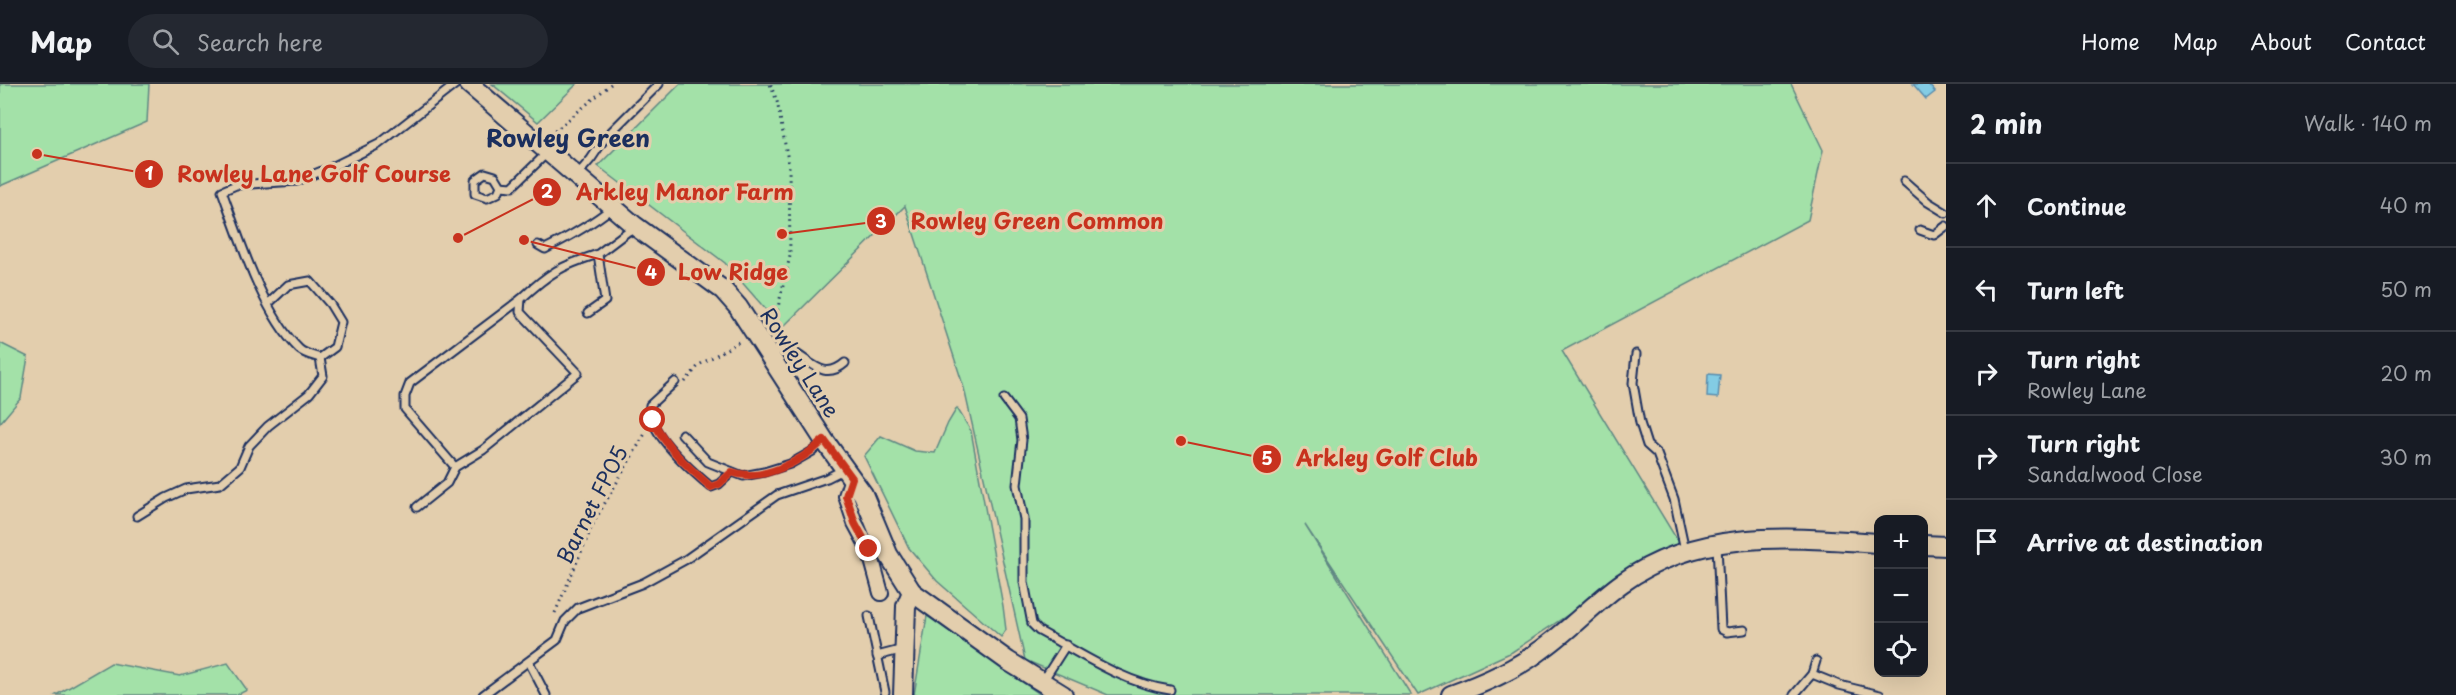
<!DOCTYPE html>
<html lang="en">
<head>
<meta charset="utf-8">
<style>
  body { margin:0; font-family:"Playpen Sans",sans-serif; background:#242831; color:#f1f3f6 }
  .controls { position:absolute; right:18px; bottom:18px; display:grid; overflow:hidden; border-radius:12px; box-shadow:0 6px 24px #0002 }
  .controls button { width:54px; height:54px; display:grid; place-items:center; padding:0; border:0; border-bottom:2px solid #363941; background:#171b24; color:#f1f3f6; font:30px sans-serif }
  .stop { position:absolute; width:18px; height:18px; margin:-14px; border:4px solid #c8321e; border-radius:50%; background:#fff }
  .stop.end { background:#c8321e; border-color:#fff; box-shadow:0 2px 6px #0008 }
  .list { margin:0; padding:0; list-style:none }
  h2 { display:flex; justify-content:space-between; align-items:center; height:78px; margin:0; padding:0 24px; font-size:26px }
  h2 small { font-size:20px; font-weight:400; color:#9ea1a6 }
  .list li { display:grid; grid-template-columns:39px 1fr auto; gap:18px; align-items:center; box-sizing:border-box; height:84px; padding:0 24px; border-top:2px solid #363941 }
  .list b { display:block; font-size:22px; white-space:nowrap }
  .list p { margin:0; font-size:20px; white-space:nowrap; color:#9ea1a6 }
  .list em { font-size:20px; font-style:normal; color:#9ea1a6 }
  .icon { flex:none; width:33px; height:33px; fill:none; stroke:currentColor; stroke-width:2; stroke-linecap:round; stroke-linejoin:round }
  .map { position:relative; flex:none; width:1946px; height:611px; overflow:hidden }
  header { display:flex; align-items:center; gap:36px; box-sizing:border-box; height:84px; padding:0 30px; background:#171b24; border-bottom:2px solid #363941 }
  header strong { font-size:28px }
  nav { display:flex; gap:33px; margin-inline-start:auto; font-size:21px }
  .search { width:420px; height:54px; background:#242831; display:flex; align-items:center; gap:15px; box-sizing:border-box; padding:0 21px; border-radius:33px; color:#9ea1a6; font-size:22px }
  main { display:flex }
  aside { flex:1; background:#171b24 }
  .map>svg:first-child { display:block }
  .green { fill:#a3e1a8; stroke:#5f8883; stroke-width:1.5 }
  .water { fill:#83cce4; stroke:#598dae; stroke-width:1.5 }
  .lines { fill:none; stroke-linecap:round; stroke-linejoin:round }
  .service-casing { stroke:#1b2f5e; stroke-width:11 }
  .minor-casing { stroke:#1b2f5e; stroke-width:18 }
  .tertiary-casing { stroke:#1b2f5e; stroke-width:22 }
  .path { stroke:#1b2f5e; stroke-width:3; stroke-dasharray:1.5 4.5; stroke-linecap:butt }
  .service { stroke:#e3cead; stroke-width:7 }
  .minor { stroke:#e3cead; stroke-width:14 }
  .tertiary { stroke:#e3cead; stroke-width:18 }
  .route { stroke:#c8321e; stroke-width:8 }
  .labels { text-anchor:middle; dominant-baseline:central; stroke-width:6; stroke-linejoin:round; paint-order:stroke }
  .street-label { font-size:21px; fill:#1b2f5e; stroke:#e3cead }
  .quarter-label { font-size:24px; font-weight:bold; fill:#1b2f5e; stroke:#e3cead }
  .leader { fill:none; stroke:#c8321e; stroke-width:2 }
  .callout-dot { fill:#c8321e; stroke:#e3cead; stroke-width:2 }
  .mark-label { font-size:18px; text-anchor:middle; font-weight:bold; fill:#fff }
  .callout-label { font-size:22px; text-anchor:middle; font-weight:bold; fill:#c8321e; stroke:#e3cead; stroke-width:6; stroke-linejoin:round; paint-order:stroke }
</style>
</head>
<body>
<header>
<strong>Map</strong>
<div class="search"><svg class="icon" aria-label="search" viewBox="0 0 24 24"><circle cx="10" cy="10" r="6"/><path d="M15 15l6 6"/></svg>Search here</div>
<nav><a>Home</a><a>Map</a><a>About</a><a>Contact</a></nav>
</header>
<main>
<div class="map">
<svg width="1946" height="611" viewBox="0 0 1946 611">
  <rect width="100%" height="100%" fill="#e3cead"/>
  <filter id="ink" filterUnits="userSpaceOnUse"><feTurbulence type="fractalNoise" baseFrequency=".0167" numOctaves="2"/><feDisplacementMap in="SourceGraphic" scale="12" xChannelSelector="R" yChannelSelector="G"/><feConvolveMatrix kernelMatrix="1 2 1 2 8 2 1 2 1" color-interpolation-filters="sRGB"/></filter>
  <g filter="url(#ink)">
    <g class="green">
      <path d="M0,0H149L147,38L0,102Z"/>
      <path d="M492,0H577L538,38Z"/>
      <path d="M680,0H1791L1823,66L1808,136L1562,267L1679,459L1623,490L1583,521L1512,568L1418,611L1305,441L1411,611H1108L1025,576L964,304L905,122L782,244L725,179L598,82Z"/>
      <path d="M0,259L28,273L21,314L0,339Z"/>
      <path d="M957,324L971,347L1003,522L1006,546L1001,553L937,497L909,464L864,372L881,352L915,367L935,369L948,339Z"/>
      <path d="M927,532L1041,611H914Z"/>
      <path d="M111,579L180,592L228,579L247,606L237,611H56Z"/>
    </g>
    <g class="water">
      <path d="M1913,0H1928L1935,8L1926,15Z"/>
      <path d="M1708,290L1720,291L1718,314L1707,313Z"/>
    </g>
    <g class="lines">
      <g class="service-casing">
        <g id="service">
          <path d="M578,90L591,75L605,54L659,0"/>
          <path d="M1904,97L1928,118L1946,129"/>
          <path d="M501,102L498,109L487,114L475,110V96L485,89L495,92L501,102L512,103L548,68"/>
          <path d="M1920,146L1934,151L1946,142"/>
          <path d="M538,161L545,165C569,153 592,140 613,123"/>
          <path d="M269,219L288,201L310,197L330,220L341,238L335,263L320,274C314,272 304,270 299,265C263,230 239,154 222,107L236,101L297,97L334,82L379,60L456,0"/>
          <path d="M588,229L605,217L598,170L635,142"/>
          <path d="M1636,270L1633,299L1640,339L1647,361L1657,370L1674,415L1685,466"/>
          <path d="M770,272L782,264C806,268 820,301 845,279"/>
          <path d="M675,298L650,321C645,347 693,388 711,403L719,400L732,388"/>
          <path d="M1004,315L1019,335L1022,356L1017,401L1024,435V498L1032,540L1039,547C1080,569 1123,599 1170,606"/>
          <path d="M682,350L708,378L743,392L764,388L790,380L813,367L823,358"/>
          <path d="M455,383L405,325V312L410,299L521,215"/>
          <path d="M417,423L447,399L455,383L483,366L578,289L520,228L521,215C550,188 561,182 598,170"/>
          <path d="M137,432L166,414L186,405L220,400L240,383L249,362L268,342L309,310L323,292L320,274"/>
          <path d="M1717,461L1721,545L1727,548L1744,546"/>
          <path d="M869,532L885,608"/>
          <path d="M877,572L904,565"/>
          <path d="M529,578L546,611"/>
          <path d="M1812,590L1839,601L1880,611"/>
          <path d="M1043,597L1066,561"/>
          <path d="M483,611L557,556L565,537L578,524L643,499L685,476L777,411L827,394L843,386"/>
          <path d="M1794,611L1812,590L1816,577"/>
        </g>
      </g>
      <g class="minor-casing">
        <path id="minor" d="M852,394L846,412L855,439L869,465L881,509"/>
      </g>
      <g class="tertiary-casing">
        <g id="tertiary">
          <path d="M469,0L635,142L723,206L738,223L824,356L863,410L888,470L912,508L906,522L903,611"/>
          <path d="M1924,461L1946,462"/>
          <path d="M912,508L1008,577L1063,611"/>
          <path d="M1451,611C1482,600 1515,586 1541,566C1570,546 1594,519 1622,499C1699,444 1790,453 1878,459"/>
        </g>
      </g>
      <g class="path">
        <path d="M550,51L611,0"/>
        <path d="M768,240L775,236L790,172L789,82L777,17L770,0"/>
        <path d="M685,298L699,281L742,256"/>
        <path d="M555,529L594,438L646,348"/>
      </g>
      <use href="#service" class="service"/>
      <use href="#minor" class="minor"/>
      <use href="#tertiary" class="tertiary"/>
    </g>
  </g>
  <g class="lines" filter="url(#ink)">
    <path class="route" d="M653,336C666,364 688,383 711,403L719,400L732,388C762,399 802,377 824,356L852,394L846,412L855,439L869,465"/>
  </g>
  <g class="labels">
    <g class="street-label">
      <text transform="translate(801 278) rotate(57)">Rowley Lane</text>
      <text transform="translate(591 420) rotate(-63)">Barnet FP05</text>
    </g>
    <g class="quarter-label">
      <text x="568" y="53">Rowley Green</text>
    </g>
  </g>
  <path class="leader" d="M37 70L149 90M458 154L547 108M782 150L881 137M524 156L651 188M1181 357L1267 375"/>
  <g class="callout-dot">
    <circle cx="37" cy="70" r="6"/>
    <circle cx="458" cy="154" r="6"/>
    <circle cx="782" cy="150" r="6"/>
    <circle cx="524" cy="156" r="6"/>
    <circle cx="1181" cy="357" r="6"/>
    <circle cx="149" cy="90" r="15"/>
    <circle cx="547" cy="108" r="15"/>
    <circle cx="881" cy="137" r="15"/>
    <circle cx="651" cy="188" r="15"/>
    <circle cx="1267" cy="375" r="15"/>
  </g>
  <g class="mark-label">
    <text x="149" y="96">1</text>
    <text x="547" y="114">2</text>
    <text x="881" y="144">3</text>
    <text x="651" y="195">4</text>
    <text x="1267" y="381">5</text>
  </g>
  <g class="callout-label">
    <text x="314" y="98">Rowley Lane Golf Course</text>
    <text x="685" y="116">Arkley Manor Farm</text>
    <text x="1037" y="145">Rowley Green Common</text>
    <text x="733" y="196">Low Ridge</text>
    <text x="1387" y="382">Arkley Golf Club</text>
  </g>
</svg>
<div class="controls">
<button>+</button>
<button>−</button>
<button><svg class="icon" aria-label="locate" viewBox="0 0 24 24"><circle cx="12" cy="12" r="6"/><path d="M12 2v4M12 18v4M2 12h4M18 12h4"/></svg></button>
</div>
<div class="stop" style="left:653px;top:336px"></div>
<div class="stop end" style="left:869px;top:465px"></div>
</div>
<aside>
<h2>2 min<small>Walk · 140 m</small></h2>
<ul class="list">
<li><svg class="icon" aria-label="ahead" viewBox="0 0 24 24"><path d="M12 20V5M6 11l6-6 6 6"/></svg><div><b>Continue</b></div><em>40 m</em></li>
<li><svg class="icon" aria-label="left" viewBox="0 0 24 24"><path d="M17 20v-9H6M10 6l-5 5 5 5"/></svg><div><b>Turn left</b></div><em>50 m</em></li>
<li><svg class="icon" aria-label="right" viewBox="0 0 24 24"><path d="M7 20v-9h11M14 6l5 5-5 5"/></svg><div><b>Turn right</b><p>Rowley Lane</p></div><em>20 m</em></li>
<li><svg class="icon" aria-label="right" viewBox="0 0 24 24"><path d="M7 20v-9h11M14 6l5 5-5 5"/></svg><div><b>Turn right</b><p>Sandalwood Close</p></div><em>30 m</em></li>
<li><svg class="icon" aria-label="arrive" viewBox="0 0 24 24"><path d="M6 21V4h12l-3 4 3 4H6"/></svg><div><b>Arrive at destination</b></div></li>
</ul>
</aside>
</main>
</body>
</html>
